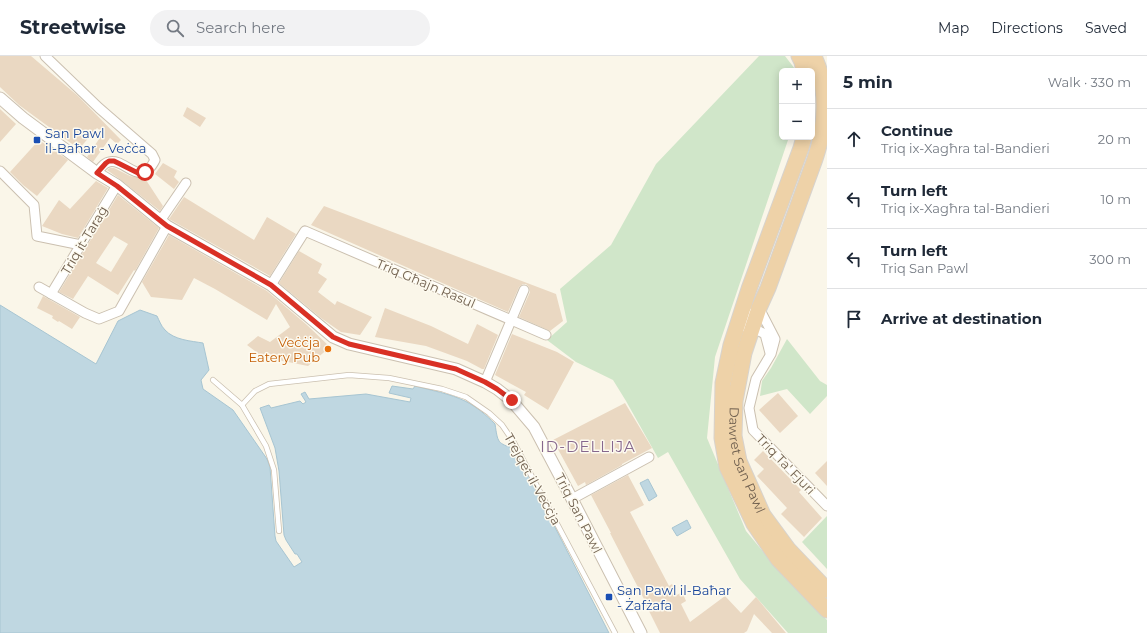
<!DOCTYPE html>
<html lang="en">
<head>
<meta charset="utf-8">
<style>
  body { margin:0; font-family:Montserrat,sans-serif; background:#f2f2f3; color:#1f2937 }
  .controls { position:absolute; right:12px; top:12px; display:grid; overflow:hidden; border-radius:6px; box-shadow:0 2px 10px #0003 }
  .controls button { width:36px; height:36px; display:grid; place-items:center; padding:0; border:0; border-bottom:1px solid #e0e1e3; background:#fff; color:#1f2937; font:20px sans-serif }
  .stop { position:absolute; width:12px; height:12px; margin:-9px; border:3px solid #d93025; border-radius:50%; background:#fff }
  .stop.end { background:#d93025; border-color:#fff; box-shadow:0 1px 4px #0008 }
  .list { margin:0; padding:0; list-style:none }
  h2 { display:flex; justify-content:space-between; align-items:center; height:52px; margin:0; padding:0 16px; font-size:17px }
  h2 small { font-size:13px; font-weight:400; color:#747a83 }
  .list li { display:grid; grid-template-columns:26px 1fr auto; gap:12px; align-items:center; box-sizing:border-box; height:60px; padding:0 16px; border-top:1px solid #e0e1e3 }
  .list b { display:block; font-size:15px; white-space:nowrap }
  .list p { margin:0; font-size:13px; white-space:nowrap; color:#747a83 }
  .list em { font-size:13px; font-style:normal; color:#747a83 }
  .icon { flex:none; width:22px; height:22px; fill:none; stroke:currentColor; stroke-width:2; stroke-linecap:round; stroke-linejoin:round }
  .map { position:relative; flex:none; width:827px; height:577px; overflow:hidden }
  header { display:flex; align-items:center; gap:24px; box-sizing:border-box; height:56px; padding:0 20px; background:#fff; border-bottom:1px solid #e0e1e3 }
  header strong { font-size:19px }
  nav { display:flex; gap:22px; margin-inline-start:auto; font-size:14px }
  .search { width:280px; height:36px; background:#f2f2f3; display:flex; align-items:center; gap:10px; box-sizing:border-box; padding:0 14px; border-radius:22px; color:#747a83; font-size:15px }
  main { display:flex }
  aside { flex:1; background:#fff }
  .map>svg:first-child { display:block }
  .green { fill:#d0e6c9 }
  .water { fill:#bfd7e1; stroke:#a7c5d2 }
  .building { fill:#ead8c2; fill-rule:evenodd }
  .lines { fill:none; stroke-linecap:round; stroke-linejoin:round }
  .service-casing { stroke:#cbc0b0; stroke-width:6 }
  .minor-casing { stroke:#cbc0b0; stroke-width:11 }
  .tertiary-casing { stroke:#cbc0b0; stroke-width:13 }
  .trunk-casing { stroke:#d7d3ce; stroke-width:17 }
  .service { stroke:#fff; stroke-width:4.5 }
  .minor { stroke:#fff; stroke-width:9 }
  .tertiary { stroke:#fff; stroke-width:11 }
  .trunk { stroke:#eed2a8; stroke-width:15 }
  .route { stroke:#d93025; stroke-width:5 }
  .transit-dot { fill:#1a4fb4; stroke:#fdfaef; stroke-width:1.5 }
  .food-dot { fill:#e8710a; stroke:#fdfaef; stroke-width:1.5 }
  .labels { text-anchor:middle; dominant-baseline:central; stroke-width:3; stroke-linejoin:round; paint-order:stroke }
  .transit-label { font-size:13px; fill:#164399; stroke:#fdfaef; text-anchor:start }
  .street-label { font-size:13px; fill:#716150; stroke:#fdfaef }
  .food-label { font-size:13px; fill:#c56008; stroke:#fdfaef; text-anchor:end }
  .quarter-label { font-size:15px; letter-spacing:1px; fill:#86678d; stroke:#fdfaef }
</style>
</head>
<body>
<header>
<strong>Streetwise</strong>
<div class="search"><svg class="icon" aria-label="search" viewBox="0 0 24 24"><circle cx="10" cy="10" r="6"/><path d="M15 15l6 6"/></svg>Search here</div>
<nav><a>Map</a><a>Directions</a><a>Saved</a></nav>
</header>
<main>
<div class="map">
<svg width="827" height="577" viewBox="0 0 827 577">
  <rect width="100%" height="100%" fill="#faf6e9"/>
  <g class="green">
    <path d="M759,0H785L795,13V15H782V81H789L715,301L707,382L746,475L785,522L827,564V577H788L740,523L668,396L658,402L626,345L613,324L576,306L547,284L567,266L560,233L611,189L656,108Z"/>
    <path d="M787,283L820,325L827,329V340L810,358L787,333L760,340L762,325L771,312Z"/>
    <path d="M827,460V513L802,486Z"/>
  </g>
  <g class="water">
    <path d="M0,249L96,308L118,265L140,254L157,260C159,264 161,270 165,274C174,284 191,285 203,287L209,314L201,324L203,333L233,354L267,403L270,411L275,480L276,485L294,511L302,506L297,498H295L286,484L284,479L279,415L275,392L260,352L269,349L271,352L300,345L303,348L306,346L301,338L305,336L309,343L366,338L410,346L411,342L389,337L392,330L413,333L415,330C430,334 451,338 465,345C477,351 486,359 495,368C498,387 497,387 515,393L609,577H0Z"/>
    <path d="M648,423L657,440L649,445L640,427Z"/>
    <path d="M687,464L691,472L677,480L672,472Z"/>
  </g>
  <g class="building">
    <path d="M0,0H31L78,40L121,84L117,88L110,82L93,106L87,101L103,77L97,72L79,93L19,49L0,31Z"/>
    <path d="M187,51L206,62L200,71L183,60Z"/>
    <path d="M0,53L16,68L0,86Z"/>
    <path d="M39,84L68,104L37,140L23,129L10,116Z"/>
    <path d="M163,107L177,115L174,121L179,126L174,133L155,118Z"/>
    <path d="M110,112H114L130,120L146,124L163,150L160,155L121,124L107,114Z"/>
    <path d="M96,125L108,132L78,182L62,178L42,170L59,144L70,153Z"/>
    <path d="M118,139L159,172L135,215L134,214L118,239L88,220L73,243L59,236ZM114,180L128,188L111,216L96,207Z"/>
    <path d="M184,141L254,184L267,161L296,178L270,220L169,163Z"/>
    <path d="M324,150L556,238L563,265L550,275L519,261L530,236L529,231L526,228H523L519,231L508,256L311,169Z"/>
    <path d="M169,179L267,235L307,269L330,291L308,310L263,301L247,289L258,280L270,286L290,271L276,248L267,264L215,233L194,222L182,244L151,241L142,226Z"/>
    <path d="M299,195L322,208L318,217L327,223L318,236L335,249L337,245L372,261L360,279L341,276L321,262L279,227Z"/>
    <path d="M43,240L80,261L72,273L59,265L58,266L52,262L53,260L37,252Z"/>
    <path d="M385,252L431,270L468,288L477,268L498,279L484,313H482L467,305L426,290L375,281Z"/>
    <path d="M512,278L557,296L574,306L548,354L524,339L526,336L495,319Z"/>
    <path d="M778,337L798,360L780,377L759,354Z"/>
    <path d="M625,347L652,392L622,408V409L586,429L585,426L578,430L553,384Z"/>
    <path d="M763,395L801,434L799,436L822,462L804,481L781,458L787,452L757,420L764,413L754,404Z"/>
    <path d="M827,405V430L815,417Z"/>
    <path d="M628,419L644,449L630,456L669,530L672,528L677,539L682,536L686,545L681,548L690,566L725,540L741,557L756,541L786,577H772L754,558L747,575L744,577H660L643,543H644L610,477H611L591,439Z"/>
  </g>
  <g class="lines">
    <g class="service-casing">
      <g id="service">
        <path d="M213,324L242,349L266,390L274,414L279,475"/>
        <path d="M242,349L255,335L269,328L349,319L389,322L442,333L466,341L489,357L502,369L513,385L615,577"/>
      </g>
    </g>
    <g class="minor-casing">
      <g id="minor">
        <path d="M45,0L99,52L152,98L155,104C140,134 125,101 109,106C103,107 100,113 97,117"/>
        <path d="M0,115L34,149L37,180L81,189"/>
        <path d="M160,165L186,127"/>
        <path d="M271,229L305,175L546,279"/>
        <path d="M39,231L85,257L99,263L119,255L167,170"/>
        <path d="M51,238L117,129"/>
        <path d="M742,271L747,261L759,252L775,283L771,298L756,323L749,352L753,374L827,450"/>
        <path d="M750,279L757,274L765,278L770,297"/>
        <path d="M485,326L524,234"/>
        <path d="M572,443L649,401"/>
      </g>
    </g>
    <g class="tertiary-casing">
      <path id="tertiary" d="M0,42L23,62L97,117L117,129L167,170L271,229L333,281L349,288L456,313L485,326L497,333L511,344L534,371L572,443L641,577"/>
    </g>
    <g class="trunk-casing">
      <g id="trunk">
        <path d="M799,0L802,6L804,15"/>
        <path id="s1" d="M814,0C816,6 819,11 820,17C827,45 824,76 815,103L768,232L759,252L744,297L735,345L734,380L739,405L763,459L788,493L827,534"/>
        <path d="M804,81L801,92L749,233L731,289L723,327L722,382L727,411L754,468L778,503L827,554"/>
      </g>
    </g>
    <use href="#service" class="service"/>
    <use href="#minor" class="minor"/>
    <use href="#tertiary" class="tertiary"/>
    <use href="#trunk" class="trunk"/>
  </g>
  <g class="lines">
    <path class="route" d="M145,116L138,117L114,105H109L106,107L97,117L117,130L167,170L271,229L333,281L349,288L456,313L485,326L497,333L512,344"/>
  </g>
  <g class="transit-dot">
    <rect x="33" y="80" width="8" height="8" rx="2"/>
    <rect x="605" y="537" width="8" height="8" rx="2"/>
  </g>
  <circle class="food-dot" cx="328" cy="293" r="4"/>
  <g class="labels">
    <g class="transit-label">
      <text x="45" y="77">San Pawl<tspan x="45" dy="15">il-Baħar - Veċċa</tspan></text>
      <text x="617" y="534">San Pawl il-Baħar<tspan x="617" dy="15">- Żafżafa</tspan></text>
    </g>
    <g class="street-label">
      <text transform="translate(84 184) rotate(-59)">Triq it-Taraġ</text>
      <text transform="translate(426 227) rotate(23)">Triq Għajn Rasul</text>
      <text stroke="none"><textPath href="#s1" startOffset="422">Dawret San Pawl</textPath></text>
      <text transform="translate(786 408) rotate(46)">Triq Ta' Fjuri</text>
      <text transform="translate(533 423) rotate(61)">Trejqet il-Veċċja</text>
      <text transform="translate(579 457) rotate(63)">Triq San Pawl</text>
    </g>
    <g class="food-label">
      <text x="320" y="286">Veċċja<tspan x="320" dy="15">Eatery Pub</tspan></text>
    </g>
    <g class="quarter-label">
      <text x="588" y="390">ID-DELLIJA</text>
    </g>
  </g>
</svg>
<div class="controls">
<button>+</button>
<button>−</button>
</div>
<div class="stop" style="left:145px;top:116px"></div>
<div class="stop end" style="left:512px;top:344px"></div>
</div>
<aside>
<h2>5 min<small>Walk · 330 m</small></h2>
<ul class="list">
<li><svg class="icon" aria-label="ahead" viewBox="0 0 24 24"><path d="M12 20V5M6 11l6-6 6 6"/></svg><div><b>Continue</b><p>Triq ix-Xagħra tal-Bandieri</p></div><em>20 m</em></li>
<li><svg class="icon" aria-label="left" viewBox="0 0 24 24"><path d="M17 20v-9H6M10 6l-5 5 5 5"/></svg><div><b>Turn left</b><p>Triq ix-Xagħra tal-Bandieri</p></div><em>10 m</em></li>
<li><svg class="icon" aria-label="left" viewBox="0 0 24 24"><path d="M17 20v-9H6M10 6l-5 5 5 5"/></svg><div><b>Turn left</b><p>Triq San Pawl</p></div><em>300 m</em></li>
<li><svg class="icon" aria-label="arrive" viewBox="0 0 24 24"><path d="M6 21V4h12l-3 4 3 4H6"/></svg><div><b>Arrive at destination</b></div></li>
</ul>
</aside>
</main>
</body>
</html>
